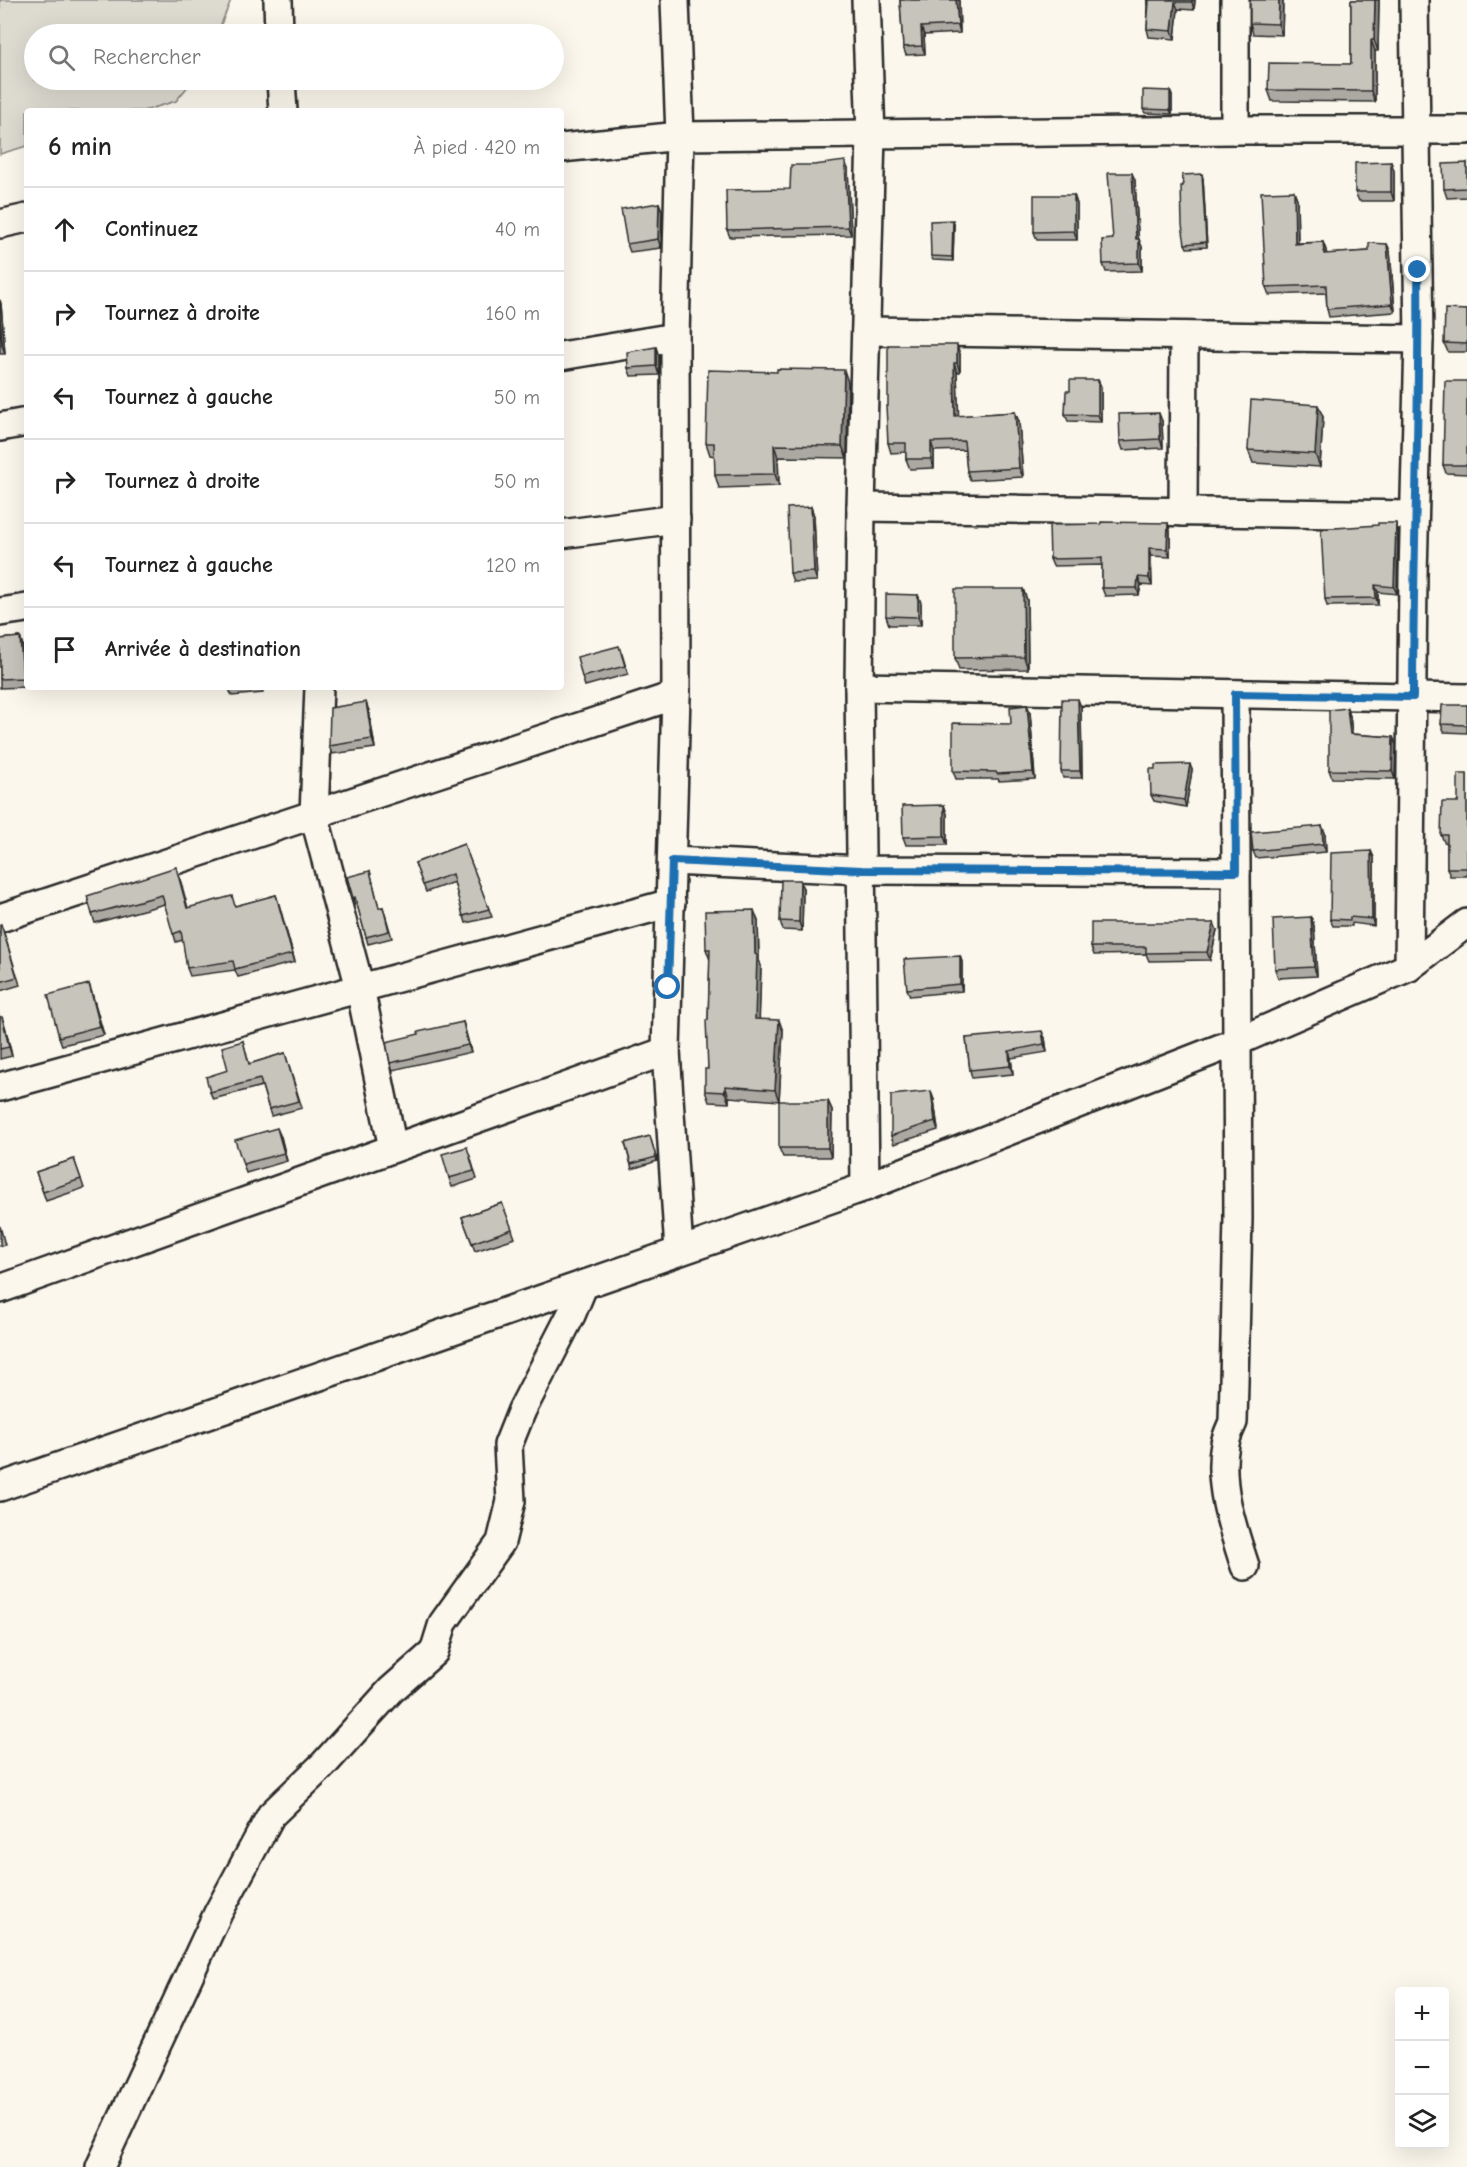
<!DOCTYPE html>
<html lang="fr">
<head>
<meta charset="utf-8">
<style>
  body { margin:0; font-family:"Comic Neue",sans-serif; background:#f2f2f2; color:#222 }
  .controls { position:absolute; right:18px; bottom:18px; display:grid; overflow:hidden; border-radius:6px; box-shadow:0 6px 24px #0002 }
  .controls button { width:54px; height:54px; display:grid; place-items:center; padding:0; border:0; border-bottom:2px solid #e0e0e0; background:#fff; color:#222; font:30px sans-serif }
  .stop { position:absolute; width:18px; height:18px; margin:-14px; border:4px solid #1f6fb2; border-radius:50%; background:#fff }
  .stop.end { background:#1f6fb2; border-color:#fff; box-shadow:0 2px 6px #0008 }
  .list { margin:0; padding:0; list-style:none }
  h2 { display:flex; justify-content:space-between; align-items:center; height:78px; margin:0; padding:0 24px; font-size:26px }
  h2 small { font-size:20px; font-weight:400; color:#767676 }
  .list li { display:grid; grid-template-columns:39px 1fr auto; gap:18px; align-items:center; box-sizing:border-box; height:84px; padding:0 24px; border-top:2px solid #e0e0e0 }
  .list b { display:block; font-size:22px; white-space:nowrap }
  .list em { font-size:20px; font-style:normal; color:#767676 }
  .icon { flex:none; width:33px; height:33px; fill:none; stroke:currentColor; stroke-width:2; stroke-linecap:round; stroke-linejoin:round }
  .map { position:relative; flex:none; width:1467px; height:2167px; overflow:hidden }
  .search { position:absolute; background:#fff; box-shadow:0 6px 24px #0002; left:24px; top:24px; width:540px; height:66px; display:flex; align-items:center; gap:15px; box-sizing:border-box; padding:0 21px; border-radius:33px; color:#767676; font-size:22px }
  .panel { position:absolute; background:#fff; box-shadow:0 6px 24px #0002; left:24px; top:108px; width:540px; height:582px; border-radius:6px }
  .map>svg:first-child { display:block }
  .green { fill:#dddad0; stroke:#84827e; stroke-width:1.5 }
  .lines { fill:none; stroke-linecap:round; stroke-linejoin:round }
  .street-casing { stroke:#2b2b2b; stroke-width:32 }
  .street { stroke:#fbf7ec; stroke-width:27 }
  .wall { fill:#aba9a2; stroke:#2b2b2b; stroke-width:1.5 }
  .shaded-wall { fill:#8b8984; stroke:#2b2b2b; stroke-width:1.5 }
  .building { fill:#c7c4bc; stroke:#2b2b2b; stroke-width:1.5 }
  .route { stroke:#1f6fb2; stroke-width:8 }
</style>
</head>
<body>
<div class="map">
<svg width="1467" height="2167" viewBox="0 0 1467 2167">
  <rect width="100%" height="100%" fill="#fbf7ec"/>
  <filter id="ink" filterUnits="userSpaceOnUse"><feTurbulence type="fractalNoise" baseFrequency=".0167" numOctaves="2"/><feDisplacementMap in="SourceGraphic" scale="12" xChannelSelector="R" yChannelSelector="G"/><feConvolveMatrix kernelMatrix="1 2 1 2 8 2 1 2 1" color-interpolation-filters="sRGB"/></filter>
  <g filter="url(#ink)">
    <path class="green" d="M0,0H231L217,34H34V80H193L176,101L143,111H27V146L0,154Z"/>
    <g class="lines">
      <g class="street-casing">
        <g id="street">
          <path d="M278,0L279,34"/>
          <path d="M675,0L680,136L675,337L676,695L666,1051L679,1251"/>
          <path d="M1235,0V130"/>
          <path d="M281,80L283,111"/>
          <path d="M561,148L680,136L1235,130H1467"/>
          <path d="M0,224L27,218"/>
          <path d="M866,331L1419,339"/>
          <path d="M561,356L675,337"/>
          <path d="M0,427L27,422"/>
          <path d="M861,507L1414,515"/>
          <path d="M1183,512L1184,336"/>
          <path d="M561,534L676,519"/>
          <path d="M0,612L27,608"/>
          <path d="M319,687L314,815L360,988L393,1148"/>
          <path d="M859,687L1467,698"/>
          <path d="M1235,694L1238,1218L1233,1422C1230,1429 1226,1437 1225,1444C1217,1484 1233,1529 1245,1566"/>
          <path d="M672,861L862,870L1236,872"/>
          <path d="M0,918L676,695"/>
          <path d="M1409,967L1413,575L1419,339L1414,0"/>
          <path d="M0,1087L671,903"/>
          <path d="M865,1187L859,687L861,507L871,135L866,0"/>
          <path d="M0,1289L666,1051"/>
          <path d="M0,1487L865,1187L1236,1042L1409,967L1467,923"/>
          <path d="M100,2167L218,1913L271,1815L324,1764L391,1690L434,1652L443,1623L501,1542L511,1501L508,1445L522,1410L571,1315L584,1284"/>
        </g>
      </g>
      <use href="#street" class="street"/>
    </g>
    <g class="wall">
      <path d="M900,0H959L960,33L924,35L925,54L906,55L903,47Z"/>
      <path d="M1147,0H1195L1194,10L1178,9L1175,39L1149,37L1147,29L1148,6Z"/>
      <path d="M1283,0L1282,35L1253,34L1250,23Z"/>
      <path d="M1351,0H1379L1378,51H1375V102L1272,101L1268,90L1351,64Z"/>
      <path d="M1170,91L1172,96V114L1145,113L1143,109Z"/>
      <path d="M1391,162L1394,171V201H1359L1355,192Z"/>
      <path d="M1467,163V197L1447,198L1444,189Z"/>
      <path d="M848,169L851,235L730,237L727,230L790,189Z"/>
      <path d="M1203,178L1207,247L1187,248L1185,244Z"/>
      <path d="M1135,180L1138,239L1142,247V271L1106,272L1103,264L1113,239Z"/>
      <path d="M1294,191L1297,199L1298,243L1323,242L1327,254L1369,251L1387,244L1390,251L1395,312L1329,317L1327,309L1326,293L1269,295L1266,287Z"/>
      <path d="M1074,195L1077,204V240H1037L1034,232Z"/>
      <path d="M659,203L662,211L661,248L630,252L627,244Z"/>
      <path d="M954,224L953,261L933,260L931,256Z"/>
      <path d="M0,300L1,304L5,354H0Z"/>
      <path d="M1467,310V352H1448L1444,343Z"/>
      <path d="M960,354V372H957L958,416L1015,412L1019,422L1023,477L970,480L967,471L965,450L934,451V468L910,469L906,459V452L891,453L888,443V406Z"/>
      <path d="M659,356V375L631,376L628,368Z"/>
      <path d="M1098,380L1101,387V422L1068,421L1065,414L1070,391Z"/>
      <path d="M1467,381V474L1446,473L1443,465Z"/>
      <path d="M848,382L847,458L778,457L779,486L719,488L715,475V456L710,455L706,443Z"/>
      <path d="M1323,417L1320,467L1253,463L1248,450Z"/>
      <path d="M1162,421L1163,448L1123,450L1120,441Z"/>
      <path d="M811,507L814,516L817,581L793,582L790,573Z"/>
      <path d="M1168,523L1170,531V557L1151,556L1152,586L1141,585L1139,595L1105,596L1102,588V565L1053,566L1050,559Z"/>
      <path d="M1398,531L1397,594L1378,592V605L1327,606L1325,599Z"/>
      <path d="M1023,589L1027,600L1028,669L959,670L955,658Z"/>
      <path d="M918,595L921,603V625H889L886,616Z"/>
      <path d="M20,637L23,646L26,687L0,688V639Z"/>
      <path d="M622,654L628,674L585,686L582,677Z"/>
      <path d="M228,687H262L263,693L232,696Z"/>
      <path d="M1027,705L1030,712L1035,779L999,781L998,779H956L953,771L1011,724Z"/>
      <path d="M1467,705V733L1444,732L1441,724Z"/>
      <path d="M1081,707L1082,778H1063L1061,771Z"/>
      <path d="M1347,708L1350,716L1352,734L1393,737L1396,745L1395,779L1332,778L1329,770Z"/>
      <path d="M369,711L375,748L332,754L329,746Z"/>
      <path d="M1192,770L1186,807L1154,801L1151,795Z"/>
      <path d="M1467,774V876H1450L1447,868V843L1444,842L1441,835L1458,802Z"/>
      <path d="M944,805L947,814V845H906L903,837Z"/>
      <path d="M1322,826L1325,833L1326,852L1256,858L1253,851Z"/>
      <path d="M464,844L492,917L466,923L454,882L426,892L415,863Z"/>
      <path d="M1371,851L1374,858V926L1352,923V926H1333L1330,919Z"/>
      <path d="M370,871L379,908L383,907L392,938L368,944L357,904L355,905L353,898Z"/>
      <path d="M179,875L188,908L236,906L276,895L295,962L238,977L235,970L190,976L187,968L183,940L176,942L165,904L95,923L92,914Z"/>
      <path d="M803,889L802,931L783,930L780,921Z"/>
      <path d="M1311,917L1314,926L1317,976L1278,978L1275,969Z"/>
      <path d="M758,921L759,960L761,966L759,1019L783,1031L779,1101L729,1097V1103L709,1102L705,1091L708,1069V1020L710,960L706,949Z"/>
      <path d="M0,925L4,933L20,985L0,991Z"/>
      <path d="M1217,930L1210,960L1149,961L1146,954L1094,955L1091,947Z"/>
      <path d="M960,956L962,962V991L910,996L907,989Z"/>
      <path d="M89,984L104,1035L62,1045L59,1037Z"/>
      <path d="M0,1017L5,1026L12,1056L0,1059Z"/>
      <path d="M463,1022L471,1052L393,1070L390,1063Z"/>
      <path d="M966,1038H1045L1047,1052L1011,1058L1013,1074L972,1078L970,1070Z"/>
      <path d="M243,1041L249,1064L285,1053L302,1108L271,1116L262,1086L213,1099L210,1092L228,1070Z"/>
      <path d="M934,1100L938,1130L894,1144L891,1136Z"/>
      <path d="M828,1101L832,1110L831,1157H783L779,1148Z"/>
      <path d="M650,1136L657,1161L632,1169L625,1143Z"/>
      <path d="M281,1137L287,1161L246,1173L243,1164Z"/>
      <path d="M470,1156L477,1179L452,1187L449,1178Z"/>
      <path d="M74,1159L84,1188L46,1201L36,1172Z"/>
      <path d="M502,1203L515,1238L475,1251L462,1217Z"/>
      <path d="M0,1226L5,1245L0,1246Z"/>
    </g>
    <g class="shaded-wall">
      <path d="M956,0H959L960,33L958,25Z"/>
      <path d="M1192,0H1195L1194,10L1192,2Z"/>
      <path d="M1279,0H1283L1282,35L1278,24Z"/>
      <path d="M1375,0H1379L1378,51L1374,40Z"/>
      <path d="M1175,2L1178,9L1175,39L1172,31Z"/>
      <path d="M921,27L924,35L925,54L922,46Z"/>
      <path d="M1371,40L1375,51V102L1371,91Z"/>
      <path d="M1170,91L1172,96V114L1170,110Z"/>
      <path d="M845,161L848,169L851,235L848,227Z"/>
      <path d="M1391,162L1394,171V201L1391,192Z"/>
      <path d="M1132,173L1135,180L1139,247L1136,239Z"/>
      <path d="M1202,174L1203,178L1207,247L1206,242Z"/>
      <path d="M1294,191L1297,199L1298,251L1295,244Z"/>
      <path d="M1074,195L1077,204V240L1074,231Z"/>
      <path d="M659,203L662,211L661,248L658,239Z"/>
      <path d="M953,220L954,224L953,261L952,257Z"/>
      <path d="M1139,239L1142,247V271L1139,263Z"/>
      <path d="M1323,242L1326,250L1327,262L1324,254Z"/>
      <path d="M1387,244L1390,251L1395,312L1392,304Z"/>
      <path d="M0,300L1,304L5,354L2,345L0,318Z"/>
      <path d="M957,345L960,354V372L957,363Z"/>
      <path d="M656,347L659,356V375L656,366Z"/>
      <path d="M954,363L957,372L959,425L955,416Z"/>
      <path d="M844,370L848,382L847,458L842,446Z"/>
      <path d="M1098,380L1101,387V422L1098,415Z"/>
      <path d="M1318,405L1323,417L1320,467L1315,454Z"/>
      <path d="M1015,412L1019,422L1023,477L1019,468Z"/>
      <path d="M1159,413L1162,421L1163,448L1160,439Z"/>
      <path d="M931,442L934,451V468L931,459Z"/>
      <path d="M774,445L778,457L779,486L775,474Z"/>
      <path d="M811,507L814,516L817,581L814,572Z"/>
      <path d="M1168,523L1170,531V557L1167,549Z"/>
      <path d="M1396,523L1398,531L1397,594L1394,587Z"/>
      <path d="M1149,548L1151,556L1152,586L1149,578Z"/>
      <path d="M1138,577L1141,585L1139,595L1137,588Z"/>
      <path d="M1375,585L1378,592V605L1376,598Z"/>
      <path d="M1023,589L1027,600L1028,669L1024,657Z"/>
      <path d="M918,595L921,603V625L918,617Z"/>
      <path d="M20,637L23,646L26,687L23,678Z"/>
      <path d="M1078,699L1081,707L1082,778L1080,771Z"/>
      <path d="M366,702L369,711L375,748L372,739Z"/>
      <path d="M1027,705L1030,712L1035,779L1033,772Z"/>
      <path d="M1347,708L1350,716L1353,742L1350,734Z"/>
      <path d="M1393,737L1396,745L1395,779L1392,771Z"/>
      <path d="M1190,764L1192,770L1186,807L1184,800Z"/>
      <path d="M944,805L947,814V845L944,836Z"/>
      <path d="M1322,826L1325,833L1326,852L1323,844Z"/>
      <path d="M1371,851L1374,858V926L1372,919Z"/>
      <path d="M800,880L803,889L802,931L799,922Z"/>
      <path d="M276,895L279,904L295,962L292,954Z"/>
      <path d="M754,910L758,921L759,960L761,966L759,1030L755,1019V954Z"/>
      <path d="M1311,917L1314,926L1317,976L1314,967Z"/>
      <path d="M1214,923L1217,930L1210,960L1207,952Z"/>
      <path d="M960,956L962,962V991L960,984Z"/>
      <path d="M89,984L92,993L104,1035L100,1026Z"/>
      <path d="M2,1017L5,1026L12,1056L9,1047Z"/>
      <path d="M779,1020L783,1031L779,1101L775,1090Z"/>
      <path d="M463,1022L465,1029L471,1052L468,1045Z"/>
      <path d="M1042,1031L1045,1038L1047,1052L1044,1044Z"/>
      <path d="M1009,1051L1011,1058L1013,1074L1010,1066Z"/>
      <path d="M725,1086L729,1097V1103L725,1092Z"/>
      <path d="M931,1091L934,1100L938,1130L935,1121Z"/>
      <path d="M828,1101L832,1110L831,1157L828,1148Z"/>
      <path d="M277,1128L281,1137L287,1161L284,1153Z"/>
    </g>
    <g class="building">
      <path d="M900,0H956L958,25L921,27L922,46L903,47Z"/>
      <path d="M1147,0H1192V2H1175L1172,31L1147,29L1149,1Z"/>
      <path d="M1250,0H1279L1278,24L1250,23Z"/>
      <path d="M1351,0H1375L1374,40H1371V91L1268,90L1269,63L1351,64Z"/>
      <path d="M1143,90L1170,91V110L1143,109Z"/>
      <path d="M845,161L848,227L727,230L726,190L790,189L791,165H814Z"/>
      <path d="M1391,162V192H1355V163Z"/>
      <path d="M1467,163V188L1444,189L1443,164Z"/>
      <path d="M1108,173H1132L1136,239H1139V263L1103,264L1102,240L1113,239Z"/>
      <path d="M1202,174L1206,242L1185,244L1182,225L1181,186H1183L1182,175Z"/>
      <path d="M1294,191L1295,244L1323,242L1324,254L1369,251V243L1387,244L1392,304L1327,309L1326,285L1266,287L1261,192Z"/>
      <path d="M1034,195H1074V231L1034,232Z"/>
      <path d="M659,203L658,239L627,244L621,209Z"/>
      <path d="M953,220L952,257L931,256L930,221Z"/>
      <path d="M1445,309L1467,310V344L1444,343Z"/>
      <path d="M0,318L2,345H0Z"/>
      <path d="M888,345H957V363H954L955,416L1015,412L1019,468L967,471L964,441L931,442V459H906V443H888L886,406H888Z"/>
      <path d="M656,347V366L628,368L627,352Z"/>
      <path d="M777,369L844,370L842,446L774,445L775,474L715,475L714,443H706L708,370L777,372Z"/>
      <path d="M1070,380H1098V415L1065,414L1066,391H1070Z"/>
      <path d="M1445,381H1467V465H1443Z"/>
      <path d="M1251,400L1318,405L1315,454L1248,450Z"/>
      <path d="M1159,413L1160,439L1120,441L1119,414Z"/>
      <path d="M811,507L814,572L790,573L787,508Z"/>
      <path d="M1101,522L1168,523L1167,549L1149,548V578L1138,577L1137,588H1102V558L1050,559L1049,525L1101,524Z"/>
      <path d="M1378,523H1396L1394,587L1375,585L1376,598L1325,599L1321,529L1378,525Z"/>
      <path d="M955,589H1023L1024,657L955,658Z"/>
      <path d="M886,594L918,595V617L886,616Z"/>
      <path d="M20,637L23,678L0,679V639Z"/>
      <path d="M619,646L625,666L582,677L577,657Z"/>
      <path d="M1062,699H1078L1080,771H1061Z"/>
      <path d="M366,702L372,739L329,746L330,708Z"/>
      <path d="M1027,705L1033,772L997,774L996,772L953,771V723L1011,724L1010,707Z"/>
      <path d="M1442,705H1467V725L1441,724Z"/>
      <path d="M1347,708L1350,734L1393,737L1392,771L1329,770V710Z"/>
      <path d="M1190,764L1184,800L1151,795L1150,769H1155V765Z"/>
      <path d="M1458,774H1467V868H1447V835H1441L1442,802H1458Z"/>
      <path d="M944,805V836L903,837L902,806Z"/>
      <path d="M1322,826L1323,844L1253,851L1251,832Z"/>
      <path d="M464,844L489,909L463,916L452,874L423,885L415,863Z"/>
      <path d="M1371,851L1372,919L1350,917V920L1330,919L1331,853Z"/>
      <path d="M176,867L187,908L232,896L235,906L276,895L292,954L235,969L233,961L187,968L181,931L173,934L162,895L92,914L87,896Z"/>
      <path d="M370,871L379,908L383,907L389,931L366,937L355,897L353,898L347,877Z"/>
      <path d="M781,880H800L799,922L780,921Z"/>
      <path d="M754,910L755,954L757,955L755,1019L779,1020L775,1090L725,1086V1092L705,1091V1069H708L706,1020H708L710,949H706L705,911Z"/>
      <path d="M1311,917L1314,967L1275,969L1273,919Z"/>
      <path d="M1091,923H1214L1207,952L1146,953V947H1091Z"/>
      <path d="M1,924L17,977L0,982V925Z"/>
      <path d="M960,956V984L907,989L904,959Z"/>
      <path d="M89,984L100,1026L59,1037L48,995Z"/>
      <path d="M0,1017H2L9,1047L0,1049Z"/>
      <path d="M463,1022L468,1045L390,1063L386,1042L419,1034L418,1032Z"/>
      <path d="M1042,1031L1044,1044L1009,1051L1010,1066L970,1070L966,1038Z"/>
      <path d="M243,1041L249,1064L285,1053L299,1101L269,1109L260,1079L210,1092L206,1077L228,1070L222,1047Z"/>
      <path d="M931,1091L935,1121L891,1136V1095Z"/>
      <rect x="779" y="1101" width="49" height="47"/>
      <path d="M277,1128L284,1153L243,1164L235,1140Z"/>
      <path d="M650,1136L656,1157L631,1164L625,1143Z"/>
      <path d="M467,1147L474,1171L449,1178L442,1154Z"/>
      <path d="M74,1159L81,1179L43,1192L36,1172Z"/>
      <path d="M502,1203L512,1229L472,1243L462,1217Z"/>
    </g>
  </g>
  <g class="lines" filter="url(#ink)">
    <path class="route" d="M668,987L672,861L862,870L1236,872L1235,694L1413,697C1413,554 1420,412 1418,270"/>
  </g>
</svg>
<div class="controls">
<button>+</button>
<button>−</button>
<button><svg class="icon" aria-label="layers" viewBox="0 0 24 24"><path d="M12 4l9 5-9 5-9-5zM3 14l9 5 9-5"/></svg></button>
</div>
<div class="stop" style="left:668px;top:987px"></div>
<div class="stop end" style="left:1418px;top:270px"></div>
<div class="search"><svg class="icon" aria-label="search" viewBox="0 0 24 24"><circle cx="10" cy="10" r="6"/><path d="M15 15l6 6"/></svg>Rechercher</div>
<section class="panel">
<h2>6 min<small>À pied · 420 m</small></h2>
<ul class="list">
<li><svg class="icon" aria-label="ahead" viewBox="0 0 24 24"><path d="M12 20V5M6 11l6-6 6 6"/></svg><div><b>Continuez</b></div><em>40 m</em></li>
<li><svg class="icon" aria-label="right" viewBox="0 0 24 24"><path d="M7 20v-9h11M14 6l5 5-5 5"/></svg><div><b>Tournez à droite</b></div><em>160 m</em></li>
<li><svg class="icon" aria-label="left" viewBox="0 0 24 24"><path d="M17 20v-9H6M10 6l-5 5 5 5"/></svg><div><b>Tournez à gauche</b></div><em>50 m</em></li>
<li><svg class="icon" aria-label="right" viewBox="0 0 24 24"><path d="M7 20v-9h11M14 6l5 5-5 5"/></svg><div><b>Tournez à droite</b></div><em>50 m</em></li>
<li><svg class="icon" aria-label="left" viewBox="0 0 24 24"><path d="M17 20v-9H6M10 6l-5 5 5 5"/></svg><div><b>Tournez à gauche</b></div><em>120 m</em></li>
<li><svg class="icon" aria-label="arrive" viewBox="0 0 24 24"><path d="M6 21V4h12l-3 4 3 4H6"/></svg><div><b>Arrivée à destination</b></div></li>
</ul>
</section>
</div>
</body>
</html>
